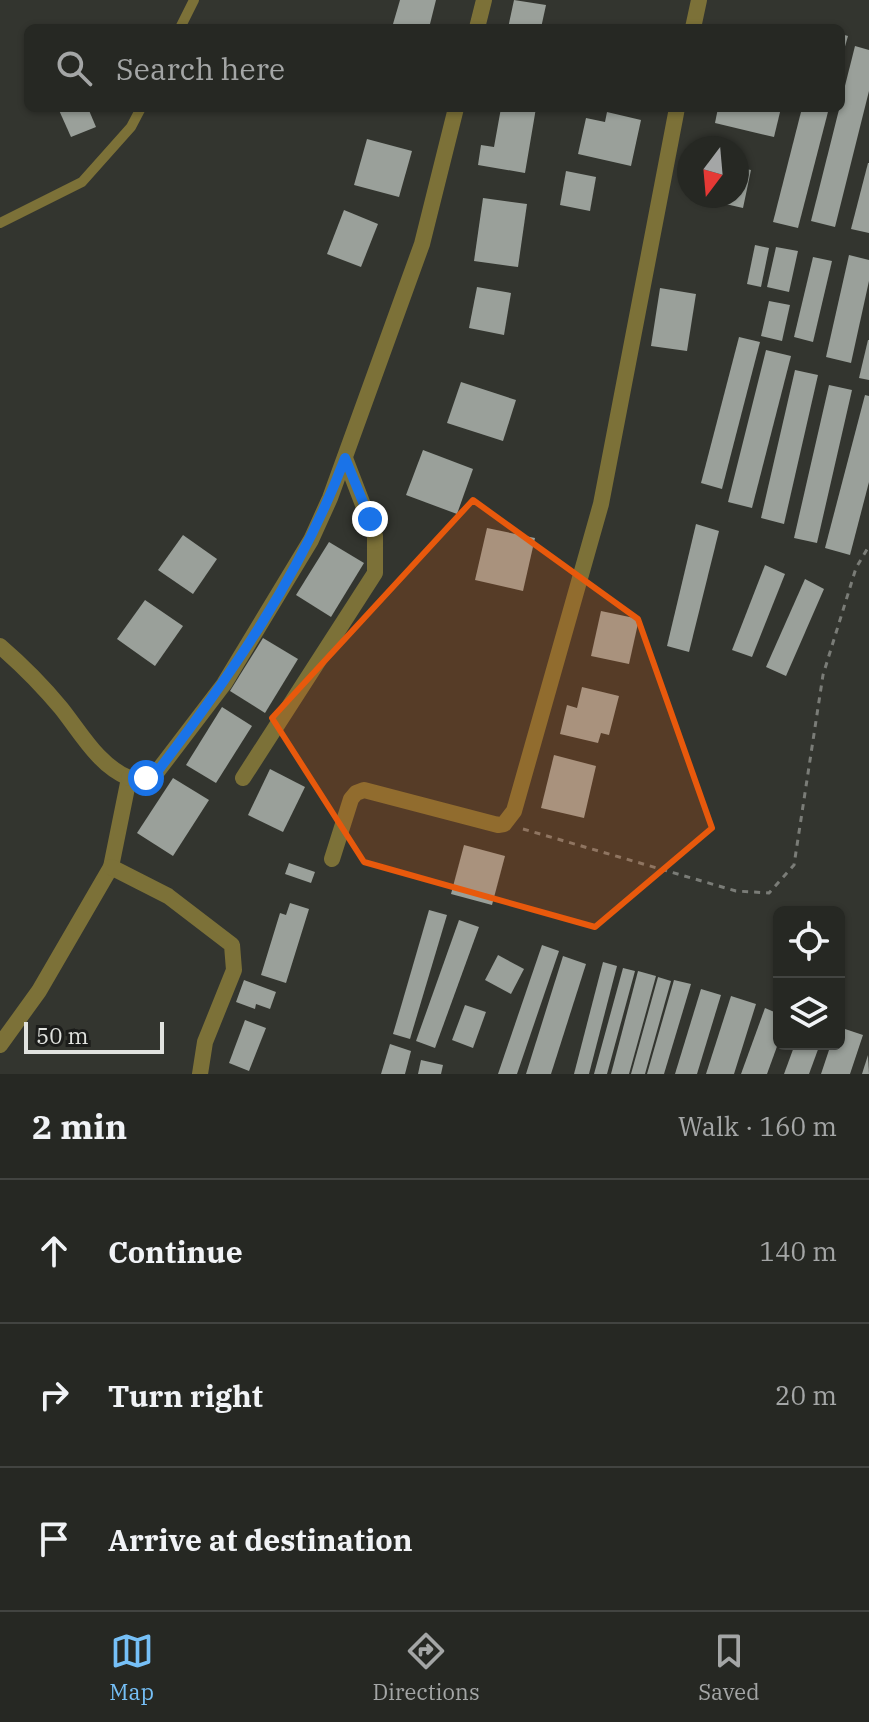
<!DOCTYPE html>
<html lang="en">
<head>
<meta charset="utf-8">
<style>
  body { margin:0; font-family:"IBM Plex Serif",serif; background:#323430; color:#f1f3f6 }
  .controls { position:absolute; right:24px; bottom:24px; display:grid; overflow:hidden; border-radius:12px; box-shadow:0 2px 6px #0004 }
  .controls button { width:72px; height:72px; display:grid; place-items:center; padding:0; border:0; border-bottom:2px solid #424441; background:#262823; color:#f1f3f6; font:40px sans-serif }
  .compass { position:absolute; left:677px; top:136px; width:72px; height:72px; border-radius:50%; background:#262823; box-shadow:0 2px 6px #0004; rotate:196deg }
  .scale { position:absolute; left:24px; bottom:20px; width:140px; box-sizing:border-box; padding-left:8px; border:4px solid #e1e3df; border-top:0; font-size:22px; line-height:28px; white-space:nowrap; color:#e1e3df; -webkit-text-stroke:6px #1b1c1a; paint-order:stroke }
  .stop { position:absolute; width:24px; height:24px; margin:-18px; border:6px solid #1a73e8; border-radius:50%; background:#fff }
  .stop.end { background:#1a73e8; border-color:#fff; box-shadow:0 2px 8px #0008 }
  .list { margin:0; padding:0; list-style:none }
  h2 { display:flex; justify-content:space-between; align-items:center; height:104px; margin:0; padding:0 32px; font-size:34px }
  h2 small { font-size:26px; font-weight:400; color:#a4a6a6 }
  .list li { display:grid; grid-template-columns:52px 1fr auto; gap:24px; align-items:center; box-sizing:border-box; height:144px; padding:0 32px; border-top:2px solid #424441 }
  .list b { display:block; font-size:30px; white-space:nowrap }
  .list em { font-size:26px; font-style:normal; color:#a4a6a6 }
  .icon { flex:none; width:44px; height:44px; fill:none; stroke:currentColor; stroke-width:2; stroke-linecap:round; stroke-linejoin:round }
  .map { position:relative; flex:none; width:869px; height:1074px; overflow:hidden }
  .search { position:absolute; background:#262823; box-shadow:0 2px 6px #0004; left:24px; right:24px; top:24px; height:88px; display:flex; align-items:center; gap:20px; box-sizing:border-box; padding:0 28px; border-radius:12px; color:#a4a6a6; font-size:30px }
  .sheet { height:536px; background:#262823 }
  nav { display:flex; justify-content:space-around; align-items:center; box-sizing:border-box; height:112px; border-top:2px solid #424441; background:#262823; font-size:22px; color:#a4a6a6 }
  nav a { display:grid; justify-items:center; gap:4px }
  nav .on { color:#76c0f7 }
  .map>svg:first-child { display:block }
  .building { fill:#9aa09a }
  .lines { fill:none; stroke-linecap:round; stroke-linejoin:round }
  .path { stroke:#7a7c77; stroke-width:3; stroke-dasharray:6 6; stroke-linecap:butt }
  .lane { stroke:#7c7138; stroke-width:10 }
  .street { stroke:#7c7138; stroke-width:16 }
  .route { stroke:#1a73e8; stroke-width:10 }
  .marked { fill:#e8590c; fill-opacity:0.2; stroke:#e8590c; stroke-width:6; stroke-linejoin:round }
</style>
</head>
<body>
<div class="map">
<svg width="869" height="1074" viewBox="0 0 869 1074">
  <rect width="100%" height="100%" fill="#33352f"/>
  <g class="building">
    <path d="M400,0H436L429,28H410L393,24Z"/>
    <path d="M514,0L546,5L541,28H508Z"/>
    <path d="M841,34L848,36L842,57H841Z"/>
    <path d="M855,46L869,50V91L835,227L811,221Z"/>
    <path d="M58,108H88L96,127L71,137Z"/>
    <path d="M501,108H536L525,173L478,165L481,145L494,147Z"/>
    <path d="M718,108H781L774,137L715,123Z"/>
    <path d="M802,108H829L798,228L773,222Z"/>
    <path d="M607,112L641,120L631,166L578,154L586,118L605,122Z"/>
    <path d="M367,139L412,151L399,197L354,185Z"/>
    <path d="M868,163H869V233L851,229Z"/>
    <path d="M737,167L751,170L743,208L695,197L737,196Z"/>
    <path d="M566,171L596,177L590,211L560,205Z"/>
    <path d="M483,198L527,204L518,267L474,261Z"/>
    <path d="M344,210L378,224L361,267L327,254Z"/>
    <path d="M755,245L769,248L761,287L747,284Z"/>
    <path d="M776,247L798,251L789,292L767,287Z"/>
    <path d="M849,255L869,260V281L851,363L826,357Z"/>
    <path d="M813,257L832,261L813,342L794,337Z"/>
    <path d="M477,287L511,293L504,335L469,328Z"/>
    <path d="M660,288L696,294L687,351L651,346Z"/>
    <path d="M769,301L790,305L782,341L761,336Z"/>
    <path d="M739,337L760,342L722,489L701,483Z"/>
    <path d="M868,340H869V380L859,378Z"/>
    <path d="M766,350L791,356L752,508L728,502Z"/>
    <path d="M795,370L818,375L784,524L761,518Z"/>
    <path d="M461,382L516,400L503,441L447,423Z"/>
    <path d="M829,385L852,390L817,543L794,538Z"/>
    <path d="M865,395L869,396V482L850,555L825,548Z"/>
    <path d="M423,450L473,469L457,514L406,495Z"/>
    <path d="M696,524L719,531L689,652L667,646Z"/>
    <path d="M487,528L535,538L523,591L475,580Z"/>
    <path d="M183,535L217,559L193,594L158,570Z"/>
    <path d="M329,542L364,563L331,617L296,595Z"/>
    <path d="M765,565L785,574L752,657L732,650Z"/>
    <path d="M805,579L824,589L786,676L766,667Z"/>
    <path d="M145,600L183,626L155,666L117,639Z"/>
    <path d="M601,611L639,619L629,664L591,656Z"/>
    <path d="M263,638L298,659L265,713L230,691Z"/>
    <path d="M582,687L619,696L609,735L601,733L598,743L560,734L567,705L577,708Z"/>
    <path d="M222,707L252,726L216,783L186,765Z"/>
    <path d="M554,755L596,766L584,818L541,808Z"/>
    <path d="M270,769L305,787L283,832L248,815Z"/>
    <path d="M173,778L209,800L173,856L137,833Z"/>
    <path d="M464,845L505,856L492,905L451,894Z"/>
    <path d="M289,863L315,872L311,883L285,874Z"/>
    <path d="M290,903L309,909L286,983L261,975L280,913L286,915Z"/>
    <path d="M429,910L447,915L410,1039L393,1034Z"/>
    <path d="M459,920L479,927L435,1048L416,1041Z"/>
    <path d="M542,945L559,951L517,1074H498Z"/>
    <path d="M498,955L524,969L511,994L485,980Z"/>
    <path d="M563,956L586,964L551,1074H526Z"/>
    <path d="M603,962L617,966L589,1074H574Z"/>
    <path d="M623,968L635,971L607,1074H594Z"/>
    <path d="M638,971L656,976L629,1074H611Z"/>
    <path d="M658,977L671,981L645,1074H631Z"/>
    <path d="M244,980L276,992L270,1009L256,1004L255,1009L236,1002Z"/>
    <path d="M674,980L691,984L664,1074H647Z"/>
    <path d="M701,989L721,995L697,1074H675Z"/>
    <path d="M731,996L756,1004L734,1074H706Z"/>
    <path d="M465,1005L486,1012L473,1048L452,1040Z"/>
    <path d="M765,1008L779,1014V1041L767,1074H741Z"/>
    <path d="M245,1020L266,1028L249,1071L229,1063Z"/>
    <path d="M839,1027L863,1035L850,1074H821L831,1044H839Z"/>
    <path d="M390,1044L411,1051L405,1074H381Z"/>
    <path d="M795,1044H820L809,1074H784Z"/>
    <path d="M868,1055L869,1074H862Z"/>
    <path d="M421,1060L443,1065L441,1074H418Z"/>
  </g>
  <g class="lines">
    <path class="path" d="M523,829L736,891L769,893L794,865L823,675L856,568L869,546"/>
    <g class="lane">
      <path d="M180,28L194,0"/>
      <path d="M0,223L82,182L131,127L141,108"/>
    </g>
    <g class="street">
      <path d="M477,28L484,0"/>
      <path d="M693,28L699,0"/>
      <path d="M0,646C22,665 42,685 61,708C81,733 98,765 129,778L111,867L39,991L0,1045"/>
      <path d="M129,778H146L157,772L224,684L311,540L330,498L422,244L456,108"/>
      <path d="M243,778L375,573V536L345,458"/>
      <path d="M332,859L351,799L356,793L364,790L498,825L504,824L514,811L601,504L677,108"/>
      <path d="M111,867L168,896L232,945L234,970L205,1042L200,1074"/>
    </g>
  </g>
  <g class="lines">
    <path class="route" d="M146,778L157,772C231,675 302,573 345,458L370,519"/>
  </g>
  <path class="marked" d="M473,500L638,619L712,828L595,927L364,862L272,718Z"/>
</svg>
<div class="controls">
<button><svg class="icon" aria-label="locate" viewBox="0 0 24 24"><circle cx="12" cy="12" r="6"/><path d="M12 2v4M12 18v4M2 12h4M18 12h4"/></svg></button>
<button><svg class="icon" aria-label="layers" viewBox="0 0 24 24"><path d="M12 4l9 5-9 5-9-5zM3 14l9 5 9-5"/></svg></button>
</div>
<svg class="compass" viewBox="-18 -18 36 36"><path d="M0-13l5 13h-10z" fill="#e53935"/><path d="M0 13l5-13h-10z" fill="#a4a6a6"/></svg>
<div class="scale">50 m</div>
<div class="stop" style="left:146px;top:778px"></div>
<div class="stop end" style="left:370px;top:519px"></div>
<div class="search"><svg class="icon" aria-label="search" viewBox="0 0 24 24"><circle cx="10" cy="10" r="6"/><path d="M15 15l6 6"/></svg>Search here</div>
</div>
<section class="sheet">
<h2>2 min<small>Walk · 160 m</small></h2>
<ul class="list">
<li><svg class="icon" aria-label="ahead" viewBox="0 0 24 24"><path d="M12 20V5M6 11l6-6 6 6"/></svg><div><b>Continue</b></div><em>140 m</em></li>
<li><svg class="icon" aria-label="right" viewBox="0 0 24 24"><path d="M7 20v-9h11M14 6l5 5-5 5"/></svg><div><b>Turn right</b></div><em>20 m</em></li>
<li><svg class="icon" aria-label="arrive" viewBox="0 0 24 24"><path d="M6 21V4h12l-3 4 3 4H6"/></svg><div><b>Arrive at destination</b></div></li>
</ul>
</section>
<nav>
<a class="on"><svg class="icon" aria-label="map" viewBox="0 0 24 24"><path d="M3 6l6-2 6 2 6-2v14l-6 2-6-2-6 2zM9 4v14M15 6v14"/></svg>Map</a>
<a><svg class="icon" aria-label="directions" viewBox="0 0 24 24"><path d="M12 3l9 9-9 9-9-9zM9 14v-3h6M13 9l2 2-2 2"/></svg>Directions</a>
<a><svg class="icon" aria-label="saved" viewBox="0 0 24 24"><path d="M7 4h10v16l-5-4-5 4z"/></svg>Saved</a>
</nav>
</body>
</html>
